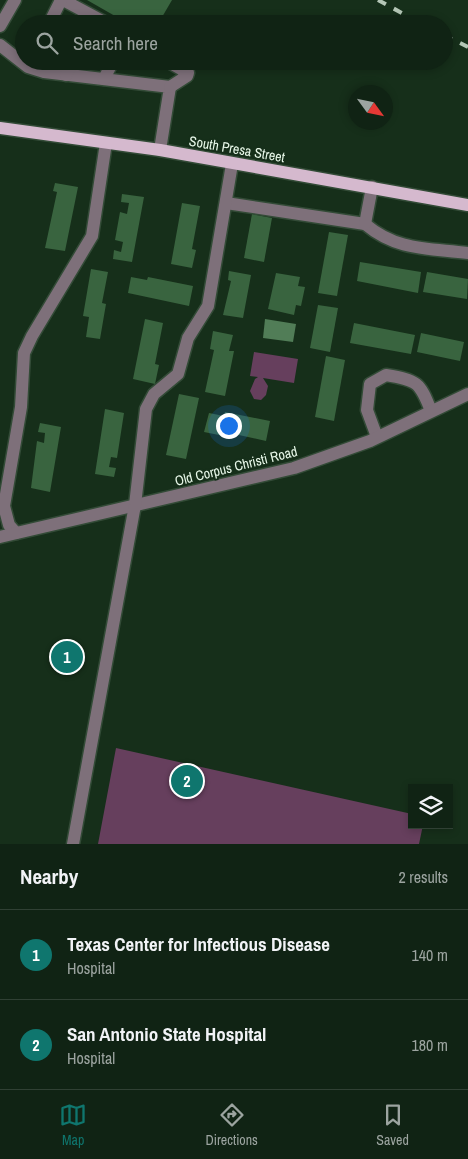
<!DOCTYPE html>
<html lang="en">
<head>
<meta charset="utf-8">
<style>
  body { margin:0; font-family:"Archivo Narrow",sans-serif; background:#192b1d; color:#f1f3f6 }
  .controls { position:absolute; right:15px; bottom:15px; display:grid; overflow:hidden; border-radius:0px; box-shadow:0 2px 8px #0003 }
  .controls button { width:45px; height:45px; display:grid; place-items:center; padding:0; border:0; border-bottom:1px solid #304034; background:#102314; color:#f1f3f6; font:25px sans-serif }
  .compass { position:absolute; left:348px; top:85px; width:45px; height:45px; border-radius:50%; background:#102314; box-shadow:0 2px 8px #0003; rotate:123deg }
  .you { position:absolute; left:228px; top:425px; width:18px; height:18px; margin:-12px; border:4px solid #fff; border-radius:50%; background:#1a73e8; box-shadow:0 0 0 8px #1a73e833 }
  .badge { display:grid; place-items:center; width:32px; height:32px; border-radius:50%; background:#0f766e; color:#fff; font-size:16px; font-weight:700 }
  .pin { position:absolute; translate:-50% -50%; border:2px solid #fff; box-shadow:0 1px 5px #0006 }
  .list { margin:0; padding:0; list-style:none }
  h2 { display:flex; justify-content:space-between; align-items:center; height:65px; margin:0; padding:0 20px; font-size:21px }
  h2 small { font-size:16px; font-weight:400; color:#9ca4a0 }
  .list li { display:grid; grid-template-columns:32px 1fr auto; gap:15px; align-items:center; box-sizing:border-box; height:90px; padding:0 20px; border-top:1px solid #304034 }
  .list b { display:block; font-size:19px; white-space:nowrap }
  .list p { margin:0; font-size:16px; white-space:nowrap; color:#9ca4a0 }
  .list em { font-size:16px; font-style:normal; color:#9ca4a0 }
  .icon { flex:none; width:28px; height:28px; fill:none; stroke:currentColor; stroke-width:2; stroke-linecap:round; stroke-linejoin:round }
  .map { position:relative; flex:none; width:468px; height:844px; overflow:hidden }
  .search { position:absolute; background:#102314; box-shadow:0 2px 8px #0003; left:15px; right:15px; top:15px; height:55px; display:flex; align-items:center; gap:12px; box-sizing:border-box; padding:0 18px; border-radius:28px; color:#9ca4a0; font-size:19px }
  .sheet { height:245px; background:#102314 }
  nav { display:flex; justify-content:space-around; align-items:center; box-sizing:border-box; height:70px; border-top:1px solid #304034; background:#102314; font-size:14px; color:#9ca4a0 }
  nav a { display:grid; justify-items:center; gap:2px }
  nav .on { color:#0f766e }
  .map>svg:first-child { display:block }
  .green { fill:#663f5d }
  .water { fill:#517d57 }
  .building { fill:#39643f }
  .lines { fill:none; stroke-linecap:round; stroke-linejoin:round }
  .minor-casing { stroke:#334b37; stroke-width:15 }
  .major-casing { stroke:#334b37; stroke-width:15 }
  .minor { stroke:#7e707a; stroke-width:12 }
  .major { stroke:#d5b9ce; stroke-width:12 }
  .rail { stroke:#b4c6b6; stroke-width:4; stroke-dasharray:9 9; stroke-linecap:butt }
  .labels { text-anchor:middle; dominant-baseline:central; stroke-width:4; stroke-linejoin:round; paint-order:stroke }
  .street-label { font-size:14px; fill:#e8f8e9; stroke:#162f1a }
</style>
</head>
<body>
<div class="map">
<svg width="468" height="844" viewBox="0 0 468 844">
  <rect width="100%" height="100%" fill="#162f1a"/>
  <g class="green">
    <path d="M254,352L298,359L294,383L263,378L268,386L266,395L261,400L254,399L250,391L255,379L258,377L250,376Z"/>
    <path d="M116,748L412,814V825H423L419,844H98Z"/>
  </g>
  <path class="water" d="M265,319L296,324L293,342L263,338Z"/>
  <g class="building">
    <path d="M87,0H172L158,24H129Z"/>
    <path d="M55,183L78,187L65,251L45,248L57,192L53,191Z"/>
    <path d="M122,194L144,197L132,262L113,259L114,250L121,252L123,242L115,240L120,212L127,214L129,203L121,202Z"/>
    <path d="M182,203L200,206L192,249L196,250L192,268L171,264Z"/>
    <path d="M252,214L272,218L264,262L244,258Z"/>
    <path d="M329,232L348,235L337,296L318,293Z"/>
    <path d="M360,262L421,272L418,293L357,281Z"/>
    <path d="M91,269L108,272L102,303L106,304L100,339L86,337L89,317L83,316Z"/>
    <path d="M229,271L251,275L243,318L223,315L231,281L228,280Z"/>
    <path d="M427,272L468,279L467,299L423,292Z"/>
    <path d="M276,273L300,277L298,286L305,287L301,306L296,305L294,315L268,309Z"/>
    <path d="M131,277L147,280L148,277L193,286L189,306L128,293Z"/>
    <path d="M318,305L338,308L330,352L310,348Z"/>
    <path d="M145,319L163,323L155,364L159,365L155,384L133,379Z"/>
    <path d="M354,323L415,335L411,354L350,343Z"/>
    <path d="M213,331L233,335L229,351H234L225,396L205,392L214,350L210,349Z"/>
    <path d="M421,333L464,342L460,361L417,352Z"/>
    <path d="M326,356L345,360L334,421L315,417Z"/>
    <path d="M179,394L199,398L186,459L166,455Z"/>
    <path d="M105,409L124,413L117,458L111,457L109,467L116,468L114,477L95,474Z"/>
    <path d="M225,412L270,421L266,441L225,432L224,436L204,432L209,413L224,416Z"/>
    <path d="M40,423L61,427L50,492L31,488L37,441L44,443L45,433L38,432Z"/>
  </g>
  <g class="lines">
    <g class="minor-casing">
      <g id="minor">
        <path d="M63,0L108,24"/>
        <path d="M49,24L61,0"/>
        <path d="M0,26L15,0"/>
        <path d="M0,45L28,67L44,72L170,87L160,150"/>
        <path d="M167,61L188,73L187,76L170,87"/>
        <path d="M66,75L73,61"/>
        <path d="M104,79L113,61"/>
        <path d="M226,203L365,224C397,251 428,248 468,253"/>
        <path d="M365,224L372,187"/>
        <path d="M377,437L367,410L370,384L386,375C417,380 420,382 431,411"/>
        <path d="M16,533L9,525L4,506L21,407L24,353L32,336L92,236L106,143"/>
        <path d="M0,537L294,468L370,441L468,394"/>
        <path d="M73,844L135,505L146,409L154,394L178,374L188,338L208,306L232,164"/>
      </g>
    </g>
    <g class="major-casing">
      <path id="major" d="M0,128L160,150L468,205"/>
    </g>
    <use href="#minor" class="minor"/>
    <use href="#major" class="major"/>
    <g class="rail">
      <path d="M378,0L422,24"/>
      <path d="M444,35L468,47"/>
    </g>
  </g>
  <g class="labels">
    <g class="street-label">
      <text transform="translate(237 149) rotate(10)">South Presa Street</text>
      <text transform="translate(236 466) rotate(-14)">Old Corpus Christi Road</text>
    </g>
  </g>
</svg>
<div class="controls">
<button><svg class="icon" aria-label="layers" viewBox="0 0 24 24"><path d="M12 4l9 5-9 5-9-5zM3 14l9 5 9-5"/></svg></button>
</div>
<svg class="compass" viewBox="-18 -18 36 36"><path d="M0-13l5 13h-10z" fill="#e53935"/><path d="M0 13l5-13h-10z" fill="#9ca4a0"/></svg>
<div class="you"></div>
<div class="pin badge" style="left:67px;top:657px">1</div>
<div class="pin badge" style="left:187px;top:781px">2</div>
<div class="search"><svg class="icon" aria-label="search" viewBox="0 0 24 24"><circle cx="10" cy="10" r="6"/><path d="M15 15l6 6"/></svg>Search here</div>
</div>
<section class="sheet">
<h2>Nearby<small>2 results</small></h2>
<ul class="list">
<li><span class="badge">1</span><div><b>Texas Center for Infectious Disease</b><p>Hospital</p></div><em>140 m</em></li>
<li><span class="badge">2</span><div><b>San Antonio State Hospital</b><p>Hospital</p></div><em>180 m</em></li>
</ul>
</section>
<nav>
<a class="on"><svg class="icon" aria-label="map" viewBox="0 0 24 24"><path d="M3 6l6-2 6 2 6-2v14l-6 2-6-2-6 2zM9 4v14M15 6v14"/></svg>Map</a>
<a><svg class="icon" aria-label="directions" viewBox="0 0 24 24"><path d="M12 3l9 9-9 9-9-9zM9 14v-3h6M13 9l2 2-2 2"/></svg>Directions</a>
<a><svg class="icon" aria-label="saved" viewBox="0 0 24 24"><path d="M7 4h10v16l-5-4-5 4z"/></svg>Saved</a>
</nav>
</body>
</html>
